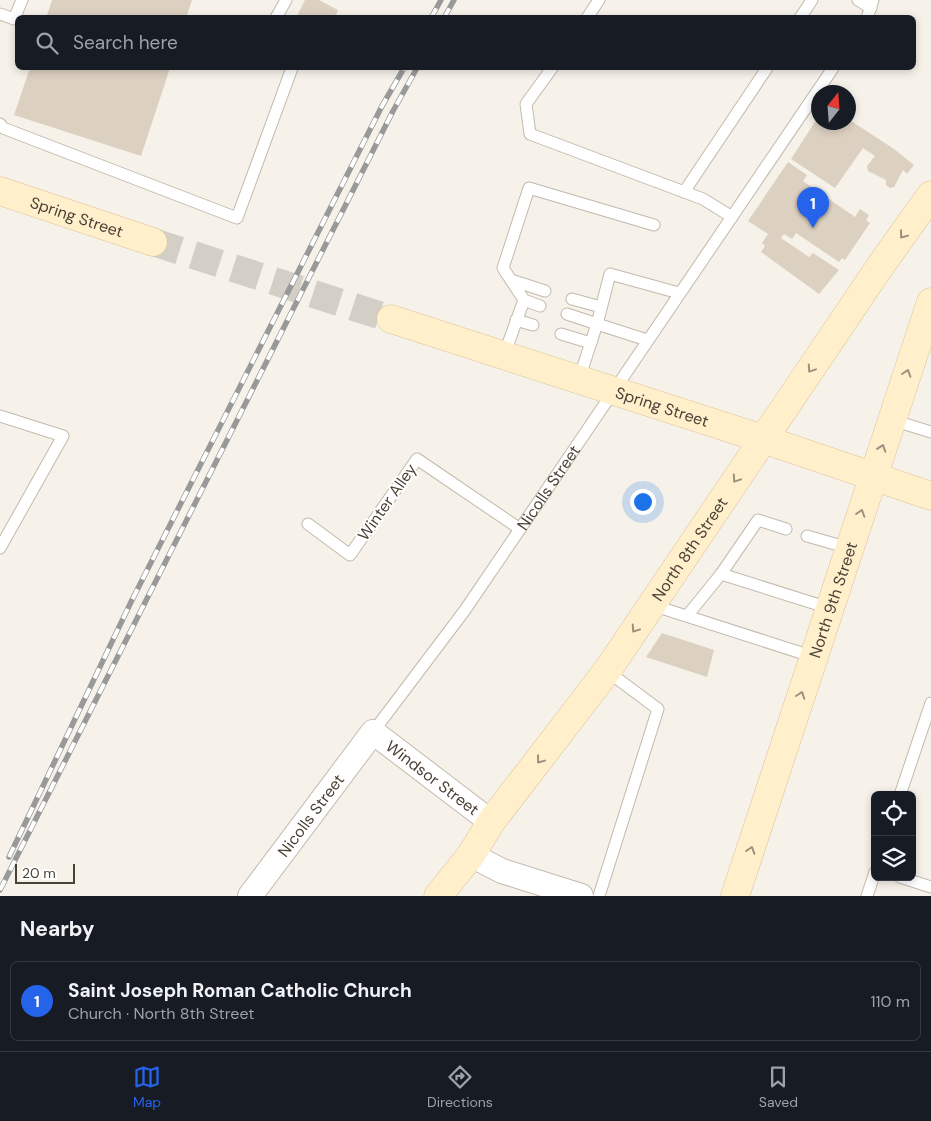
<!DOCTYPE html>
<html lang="en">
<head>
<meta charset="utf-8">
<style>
  body { margin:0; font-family:"DM Sans",sans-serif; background:#20242c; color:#f1f3f6 }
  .controls { position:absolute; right:15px; bottom:15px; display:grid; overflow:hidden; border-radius:8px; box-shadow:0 2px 8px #0003 }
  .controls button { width:45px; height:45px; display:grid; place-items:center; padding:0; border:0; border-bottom:1px solid #363941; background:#171b24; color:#f1f3f6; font:25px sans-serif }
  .compass { position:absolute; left:811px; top:85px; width:45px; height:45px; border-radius:50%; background:#171b24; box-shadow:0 2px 8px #0003; rotate:17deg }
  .scale { position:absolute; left:15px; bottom:12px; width:60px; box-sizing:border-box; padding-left:5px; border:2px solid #4b4237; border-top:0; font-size:14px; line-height:18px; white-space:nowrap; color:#4b4237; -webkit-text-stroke:4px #fff; paint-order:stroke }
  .you { position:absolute; left:642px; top:501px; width:18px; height:18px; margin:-12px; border:4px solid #fff; border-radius:50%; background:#1a73e8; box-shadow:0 0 0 8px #1a73e833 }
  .badge { display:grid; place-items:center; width:32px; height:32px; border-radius:50%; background:#2563eb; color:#fff; font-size:16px; font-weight:700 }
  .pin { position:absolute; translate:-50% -41px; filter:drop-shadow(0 1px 2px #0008) }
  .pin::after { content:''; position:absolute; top:26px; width:18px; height:15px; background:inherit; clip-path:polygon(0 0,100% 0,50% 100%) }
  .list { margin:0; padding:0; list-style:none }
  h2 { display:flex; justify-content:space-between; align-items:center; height:65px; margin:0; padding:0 20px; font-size:21px }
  h2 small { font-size:16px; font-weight:400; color:#9ea1a6 }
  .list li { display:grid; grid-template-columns:32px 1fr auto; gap:15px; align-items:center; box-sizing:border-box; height:80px; margin:0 10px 10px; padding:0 10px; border:1px solid #363941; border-radius:8px }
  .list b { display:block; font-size:19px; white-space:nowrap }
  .list p { margin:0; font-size:16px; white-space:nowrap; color:#9ea1a6 }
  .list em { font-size:16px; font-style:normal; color:#9ea1a6 }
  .icon { flex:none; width:28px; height:28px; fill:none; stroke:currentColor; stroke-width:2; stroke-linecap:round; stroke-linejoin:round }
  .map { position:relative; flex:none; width:931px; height:896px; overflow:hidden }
  .search { position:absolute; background:#171b24; box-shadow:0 2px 8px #0003; left:15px; right:15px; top:15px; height:55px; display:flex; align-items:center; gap:12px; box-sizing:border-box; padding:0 18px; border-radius:8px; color:#9ea1a6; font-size:19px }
  .sheet { height:155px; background:#171b24 }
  nav { display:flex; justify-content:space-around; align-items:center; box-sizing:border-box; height:70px; border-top:1px solid #363941; background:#171b24; font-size:14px; color:#9ea1a6 }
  nav a { display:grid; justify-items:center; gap:2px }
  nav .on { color:#2563eb }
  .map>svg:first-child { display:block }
  .building { fill:#dcd0c1 }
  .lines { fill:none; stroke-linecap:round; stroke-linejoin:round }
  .secondary-tunnel { stroke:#d4cfc6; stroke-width:28; stroke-dasharray:28 14; stroke-linecap:butt }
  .service-casing { stroke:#c3b9ac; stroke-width:13 }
  .minor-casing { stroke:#c3b9ac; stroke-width:26 }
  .secondary-casing { stroke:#d9c497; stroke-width:29 }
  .service { stroke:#fff; stroke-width:11 }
  .minor { stroke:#fff; stroke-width:24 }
  .secondary { stroke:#ffefcb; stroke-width:28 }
  .rail-casing { stroke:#999; stroke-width:5.5 }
  .rail { stroke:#fff; stroke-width:4; stroke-dasharray:11; stroke-linecap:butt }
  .oneway { stroke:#9c907a }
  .labels { text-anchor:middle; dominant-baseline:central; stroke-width:4; stroke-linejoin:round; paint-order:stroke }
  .street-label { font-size:16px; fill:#4b4237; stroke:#fff }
</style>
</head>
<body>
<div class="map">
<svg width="931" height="896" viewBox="0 0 931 896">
  <rect width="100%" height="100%" fill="#f6f2ea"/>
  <g class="building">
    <path d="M52,0H192L186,18H46Z"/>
    <path d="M305,0H319L338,10L335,18H296Z"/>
    <path d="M30,68H170L141,156L14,115Z"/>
    <path d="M818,117V122H848V119L894,149L914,165L907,174L903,170L894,187L890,188L886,185V180L868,171L867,166L875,156L863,148L835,188L791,159Z"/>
    <path d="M788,162L807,175L803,181L855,217L860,209L869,215L866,220L870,223L845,260L842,258L839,262L796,233L792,239L784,234L781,238L809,257L813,253L839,270L819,294L761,252L765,246L762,243L768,234L748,221Z"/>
    <path d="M662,633L714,650L707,677L646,657Z"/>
  </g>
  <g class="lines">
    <path class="secondary-tunnel" d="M153,242L391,319"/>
    <g class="service-casing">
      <g id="service">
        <path d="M858,0L871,8"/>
        <path d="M0,14L14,19L22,0"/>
        <path d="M276,18L286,0"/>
        <path d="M587,18L599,0"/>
        <path d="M800,18L812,0"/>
        <path d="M867,18L873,0"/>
        <path d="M552,68L526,104L530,134L703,199L732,217"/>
        <path d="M0,124L3,128L237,218L292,68"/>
        <path d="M684,192L767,68"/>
        <path d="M511,280L545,291"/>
        <path d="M572,299L601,307"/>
        <path d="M524,300L503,268L529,188L654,225"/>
        <path d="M567,314L597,324L579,379"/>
        <path d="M516,320L533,325"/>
        <path d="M561,334L591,343"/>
        <path d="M647,340L597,324L610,274L679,293"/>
        <path d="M504,355L524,300L540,306"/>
        <path d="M0,416L63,436L0,548"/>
        <path d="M892,420L931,432"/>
        <path d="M308,524L350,555L417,459L520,529"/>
        <path d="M807,536L849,548"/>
        <path d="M721,574L758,520L786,529"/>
        <path d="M652,605L814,657"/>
        <path d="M687,616L721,574L829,608"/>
        <path id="s1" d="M373,732L465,610L833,68"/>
        <path d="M900,795L931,703"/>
        <path d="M900,877L931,887"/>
        <path d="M599,896L658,709L607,671"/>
        <path d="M867,896L875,872"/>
      </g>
    </g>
    <g class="minor-casing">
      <g id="minor">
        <path d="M471,855L502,871L581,896"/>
        <path id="s2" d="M250,896L373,732L491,822"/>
      </g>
    </g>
    <g class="secondary-casing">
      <g id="secondary">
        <path id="s3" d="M0,191L153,242"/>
        <path id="s4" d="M391,319L763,439L931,496"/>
        <path id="s5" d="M438,896L471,855L491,822L607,671L881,265L931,195"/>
        <path id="s6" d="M735,896L931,302"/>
      </g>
    </g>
    <use href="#service" class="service"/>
    <use href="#minor" class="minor"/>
    <use href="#secondary" class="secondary"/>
    <g class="rail-casing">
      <g id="rail">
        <path d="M431,18L441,0"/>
        <path d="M444,18L454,0"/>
        <path d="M9,857L131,602L382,106L404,68"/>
        <path d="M0,890L393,111L417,68"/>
      </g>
    </g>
    <use href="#rail" class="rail"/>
  </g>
  <defs><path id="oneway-chevron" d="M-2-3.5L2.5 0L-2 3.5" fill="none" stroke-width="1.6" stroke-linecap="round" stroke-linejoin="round" transform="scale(1.25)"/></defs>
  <g class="oneway">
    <use href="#oneway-chevron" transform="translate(903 235) rotate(127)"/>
    <use href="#oneway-chevron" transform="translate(811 369) rotate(124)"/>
    <use href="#oneway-chevron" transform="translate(907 373) rotate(-72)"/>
    <use href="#oneway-chevron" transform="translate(882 448) rotate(-71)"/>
    <use href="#oneway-chevron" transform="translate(736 479) rotate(124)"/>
    <use href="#oneway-chevron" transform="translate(861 513) rotate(-72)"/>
    <use href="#oneway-chevron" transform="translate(635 629) rotate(124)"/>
    <use href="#oneway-chevron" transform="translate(801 695) rotate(-72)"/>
    <use href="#oneway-chevron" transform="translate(540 760) rotate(127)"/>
    <use href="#oneway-chevron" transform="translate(751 850) rotate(-72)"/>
  </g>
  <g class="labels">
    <g class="street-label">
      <text stroke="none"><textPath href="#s3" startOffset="81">Spring Street</textPath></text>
      <text stroke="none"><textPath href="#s4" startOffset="285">Spring Street</textPath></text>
      <text stroke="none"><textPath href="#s1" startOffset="301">Nicolls Street</textPath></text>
      <text transform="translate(387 502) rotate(-55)">Winter Alley</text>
      <text stroke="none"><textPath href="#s5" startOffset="429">North 8th Street</textPath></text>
      <text stroke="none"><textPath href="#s6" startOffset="312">North 9th Street</textPath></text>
      <text stroke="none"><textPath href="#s2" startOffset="280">Windsor Street</textPath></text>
      <text stroke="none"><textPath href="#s2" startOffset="101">Nicolls Street</textPath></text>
    </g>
  </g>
</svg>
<div class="controls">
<button><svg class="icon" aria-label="locate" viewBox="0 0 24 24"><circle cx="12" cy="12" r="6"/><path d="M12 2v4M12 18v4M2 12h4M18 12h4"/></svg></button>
<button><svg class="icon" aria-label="layers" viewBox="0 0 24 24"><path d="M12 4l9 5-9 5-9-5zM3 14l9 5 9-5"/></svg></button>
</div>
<svg class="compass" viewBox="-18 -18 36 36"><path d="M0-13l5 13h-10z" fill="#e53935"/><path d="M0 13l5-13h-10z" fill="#9ea1a6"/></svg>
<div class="scale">20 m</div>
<div class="you"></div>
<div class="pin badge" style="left:813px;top:228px">1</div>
<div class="search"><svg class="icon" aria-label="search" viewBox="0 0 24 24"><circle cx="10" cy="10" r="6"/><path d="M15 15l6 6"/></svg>Search here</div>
</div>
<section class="sheet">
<h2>Nearby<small></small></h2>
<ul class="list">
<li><span class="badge">1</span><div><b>Saint Joseph Roman Catholic Church</b><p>Church · North 8th Street</p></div><em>110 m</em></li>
</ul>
</section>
<nav>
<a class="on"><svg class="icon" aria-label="map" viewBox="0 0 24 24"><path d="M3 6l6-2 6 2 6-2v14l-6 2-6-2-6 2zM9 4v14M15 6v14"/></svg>Map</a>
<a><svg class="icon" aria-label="directions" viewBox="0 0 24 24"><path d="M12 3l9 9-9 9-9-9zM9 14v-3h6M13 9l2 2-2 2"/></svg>Directions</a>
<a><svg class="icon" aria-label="saved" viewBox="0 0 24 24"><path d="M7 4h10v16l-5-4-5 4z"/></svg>Saved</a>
</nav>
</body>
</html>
